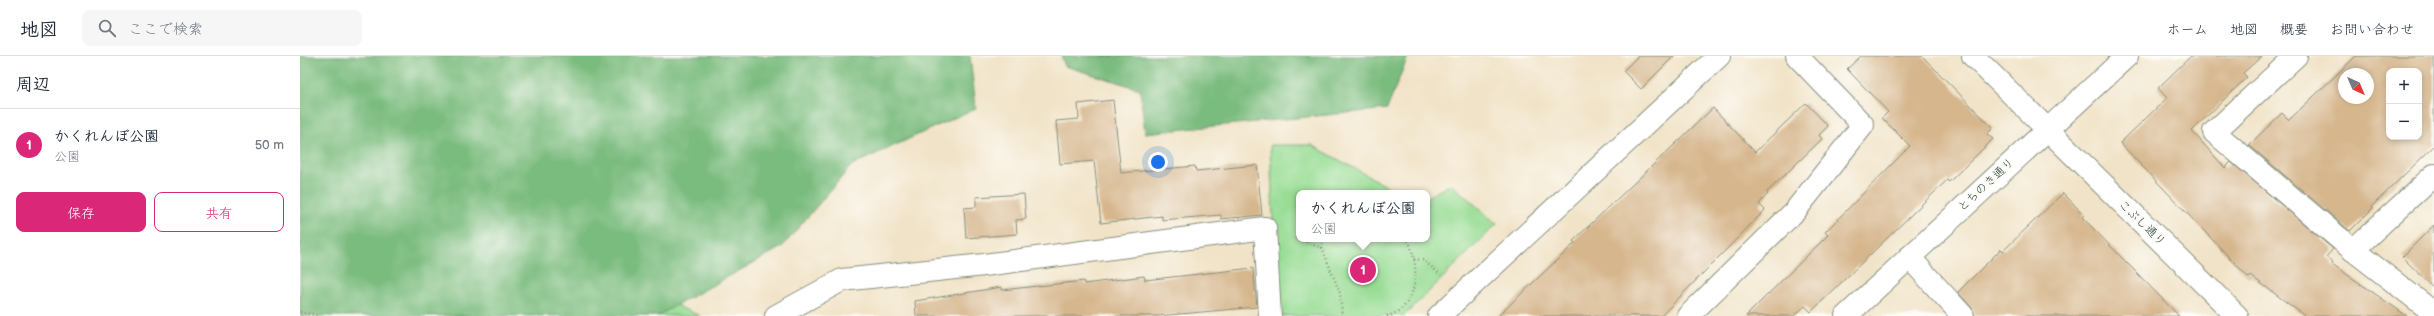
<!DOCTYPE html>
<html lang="ja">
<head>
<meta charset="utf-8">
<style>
  body { margin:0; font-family:"Balsamiq Sans","Klee One",sans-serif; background:#f6f6f7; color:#1f2937 }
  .controls { position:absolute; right:12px; top:12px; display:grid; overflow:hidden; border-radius:8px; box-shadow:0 2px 6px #0003 }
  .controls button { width:36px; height:36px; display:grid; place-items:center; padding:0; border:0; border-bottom:1px solid #e0e1e3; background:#fff; color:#1f2937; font:20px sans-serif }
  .compass { position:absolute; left:2038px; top:12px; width:36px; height:36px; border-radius:50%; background:#fff; box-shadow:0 2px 6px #0003; rotate:136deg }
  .you { position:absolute; left:858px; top:106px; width:14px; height:14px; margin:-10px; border:3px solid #fff; border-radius:50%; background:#1a73e8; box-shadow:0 0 0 6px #1a73e833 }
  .badge { display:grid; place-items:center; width:26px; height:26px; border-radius:50%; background:#db2777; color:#fff; font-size:13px; font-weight:700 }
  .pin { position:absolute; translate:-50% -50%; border:2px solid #fff; box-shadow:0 1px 4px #0006 }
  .popup { position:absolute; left:996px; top:134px; width:134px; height:52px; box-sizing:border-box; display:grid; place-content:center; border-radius:8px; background:#fff; filter:drop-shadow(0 1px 3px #0005); font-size:13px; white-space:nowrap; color:#747a83 }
  .popup b { font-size:15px; color:#1f2937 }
  .popup::after { content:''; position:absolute; left:50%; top:100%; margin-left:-8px; border:8px solid transparent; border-top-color:#fff }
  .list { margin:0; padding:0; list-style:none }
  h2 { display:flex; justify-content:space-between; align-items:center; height:52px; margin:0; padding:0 16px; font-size:17px }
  h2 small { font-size:13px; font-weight:400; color:#747a83 }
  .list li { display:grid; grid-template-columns:26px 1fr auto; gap:12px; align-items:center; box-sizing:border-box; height:72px; padding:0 16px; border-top:1px solid #e0e1e3 }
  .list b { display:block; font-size:15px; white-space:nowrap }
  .list p { margin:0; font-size:13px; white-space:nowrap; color:#747a83 }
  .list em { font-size:13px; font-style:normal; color:#747a83 }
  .actions { display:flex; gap:8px; padding:12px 16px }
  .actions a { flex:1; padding:9px 0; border:1px solid #db2777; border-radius:8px; text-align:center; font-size:14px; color:#db2777 }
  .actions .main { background:#db2777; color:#fff }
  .icon { flex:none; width:22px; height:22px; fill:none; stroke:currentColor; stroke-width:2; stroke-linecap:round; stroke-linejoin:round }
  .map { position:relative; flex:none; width:2134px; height:260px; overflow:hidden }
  header { display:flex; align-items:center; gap:24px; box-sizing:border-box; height:56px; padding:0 20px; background:#fff; border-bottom:1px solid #e0e1e3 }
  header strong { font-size:19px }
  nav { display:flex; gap:22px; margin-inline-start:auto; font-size:14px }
  .search { width:280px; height:36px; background:#f6f6f7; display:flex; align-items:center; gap:10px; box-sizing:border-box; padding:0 14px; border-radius:8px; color:#747a83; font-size:15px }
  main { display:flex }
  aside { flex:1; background:#fff }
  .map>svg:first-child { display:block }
  .green { fill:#99dd95; stroke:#5c8d64 }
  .forest { fill:#7abc7e; stroke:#4c7c59 }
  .building { fill:#d6b68c; fill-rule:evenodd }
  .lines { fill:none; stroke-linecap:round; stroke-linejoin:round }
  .minor-casing { stroke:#88907e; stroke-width:24 }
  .path { stroke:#88907e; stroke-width:2.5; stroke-dasharray:1 3; stroke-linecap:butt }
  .minor { stroke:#fff; stroke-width:22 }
  .labels { text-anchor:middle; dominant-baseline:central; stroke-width:4; stroke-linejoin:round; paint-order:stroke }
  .street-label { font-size:12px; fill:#1f3d34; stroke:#fdfcf7 }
</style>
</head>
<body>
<header>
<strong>地図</strong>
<div class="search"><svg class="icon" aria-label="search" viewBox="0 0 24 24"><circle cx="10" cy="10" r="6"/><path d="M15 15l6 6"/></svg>ここで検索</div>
<nav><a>ホーム</a><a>地図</a><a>概要</a><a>お問い合わせ</a></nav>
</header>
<main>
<aside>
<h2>周辺<small></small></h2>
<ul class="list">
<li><span class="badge">1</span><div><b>かくれんぼ公園</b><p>公園</p></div><em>50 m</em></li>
</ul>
<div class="actions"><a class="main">保存</a><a>共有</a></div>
</aside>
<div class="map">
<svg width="2134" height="260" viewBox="0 0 2134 260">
  <rect width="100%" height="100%" fill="#fdfcf7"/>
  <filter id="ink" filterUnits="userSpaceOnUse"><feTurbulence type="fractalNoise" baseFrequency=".025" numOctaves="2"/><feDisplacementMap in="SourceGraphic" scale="8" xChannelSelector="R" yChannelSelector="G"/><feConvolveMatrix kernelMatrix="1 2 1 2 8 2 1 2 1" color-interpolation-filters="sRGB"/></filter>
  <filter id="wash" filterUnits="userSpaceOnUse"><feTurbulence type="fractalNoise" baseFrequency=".012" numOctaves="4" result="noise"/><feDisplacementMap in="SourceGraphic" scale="16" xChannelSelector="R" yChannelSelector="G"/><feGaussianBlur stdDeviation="0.9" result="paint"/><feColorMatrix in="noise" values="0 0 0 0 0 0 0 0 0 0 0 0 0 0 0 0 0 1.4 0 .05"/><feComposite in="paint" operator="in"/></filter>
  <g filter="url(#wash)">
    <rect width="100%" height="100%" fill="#f1e3c7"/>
    <g class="green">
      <path d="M970,89H1012L1099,137H999V183H1127V141L1151,128L1197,168L1104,260H977Z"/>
      <path d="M364,244L400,260H332Z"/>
    </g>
    <g class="forest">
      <path d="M0,0H670L676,52L552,109L482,191L357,260H0Z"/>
      <path d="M761,0H1108L1087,53L845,77L840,33L765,10Z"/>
    </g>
    <g id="blocks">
      <g class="building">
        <path d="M1338,0H1374L1341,33L1323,15Z"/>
        <path d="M1561,0H1622L1693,72L1687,78L1693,83L1649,126L1647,124L1511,256L1505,250L1494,260H1446L1528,179L1525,176L1610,90L1582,62L1588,56L1547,13Z"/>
        <path d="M1891,0H1962L1943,17L1947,21L1892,75L1925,112L1931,106L2033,193L2026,201L2033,206L2032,208L2107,260H2005L1951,220L1949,222L1820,87L1867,42L1858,32Z"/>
        <path d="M2056,0H2134V90L2072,150L2073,152L2050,175L1949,89L1982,57L1989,64ZM2089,15H2119V81H2089ZM2044,18H2068V42H2044Z"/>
        <path d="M813,44L821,117L895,110L896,115L957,109L962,159L921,163V159L862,164V160L801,167L794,105L760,108L756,65L779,63L778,48Z"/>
        <path d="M1506,47L1528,70L1519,79L1522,83L1467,136L1468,138L1459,148L1465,154L1361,260H1198L1275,187L1273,185L1413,52L1455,96Z"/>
        <path d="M1763,137L1784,159L1782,161L1879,260H1675L1672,252L1658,236L1701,193L1703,195Z"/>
        <path d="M724,138L726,163L716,164L717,178L666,182L664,152L676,151V141Z"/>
        <path d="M2134,169V232L2102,201Z"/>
        <path d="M953,212L957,251L858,260H616L615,245L702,231V234L784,225V228L844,220L845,224Z"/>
      </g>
    </g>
  </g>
  <g filter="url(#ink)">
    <use href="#blocks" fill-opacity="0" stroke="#88907e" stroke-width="1"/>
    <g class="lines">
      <g class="minor-casing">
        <g id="minor">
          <path d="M1673,0L1937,260"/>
          <path d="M1996,0L1914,76L2053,194L2134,257"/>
          <path d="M2053,194L2134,119"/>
          <path d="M1609,201L1663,260"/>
          <path d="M476,260L542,224L684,209L965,172L970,260"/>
          <path d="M1139,260L1419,0"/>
          <path d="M1388,260L1495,155L1563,69L1497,0"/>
          <path d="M1546,260L1827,0"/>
        </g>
      </g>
      <g class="path">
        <path d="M995,182L1022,192L1040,237L1042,260"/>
        <path d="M1022,192V183"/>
        <path d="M1114,203L1123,204L1141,219"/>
        <path d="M0,256L18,260"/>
        <path d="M1087,260C1119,253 1121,207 1107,183"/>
      </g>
      <use href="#minor" class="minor"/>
    </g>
  </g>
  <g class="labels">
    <g class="street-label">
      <text transform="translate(1686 129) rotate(-43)">とちのき通り</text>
      <text transform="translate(1842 167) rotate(44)">こぶし通り</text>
    </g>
  </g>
</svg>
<div class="controls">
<button>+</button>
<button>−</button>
</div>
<svg class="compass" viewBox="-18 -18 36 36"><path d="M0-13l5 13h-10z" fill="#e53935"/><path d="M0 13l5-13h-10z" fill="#747a83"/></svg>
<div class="you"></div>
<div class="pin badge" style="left:1063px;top:214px">1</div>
<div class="popup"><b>かくれんぼ公園</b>公園</div>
</div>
</main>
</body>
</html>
